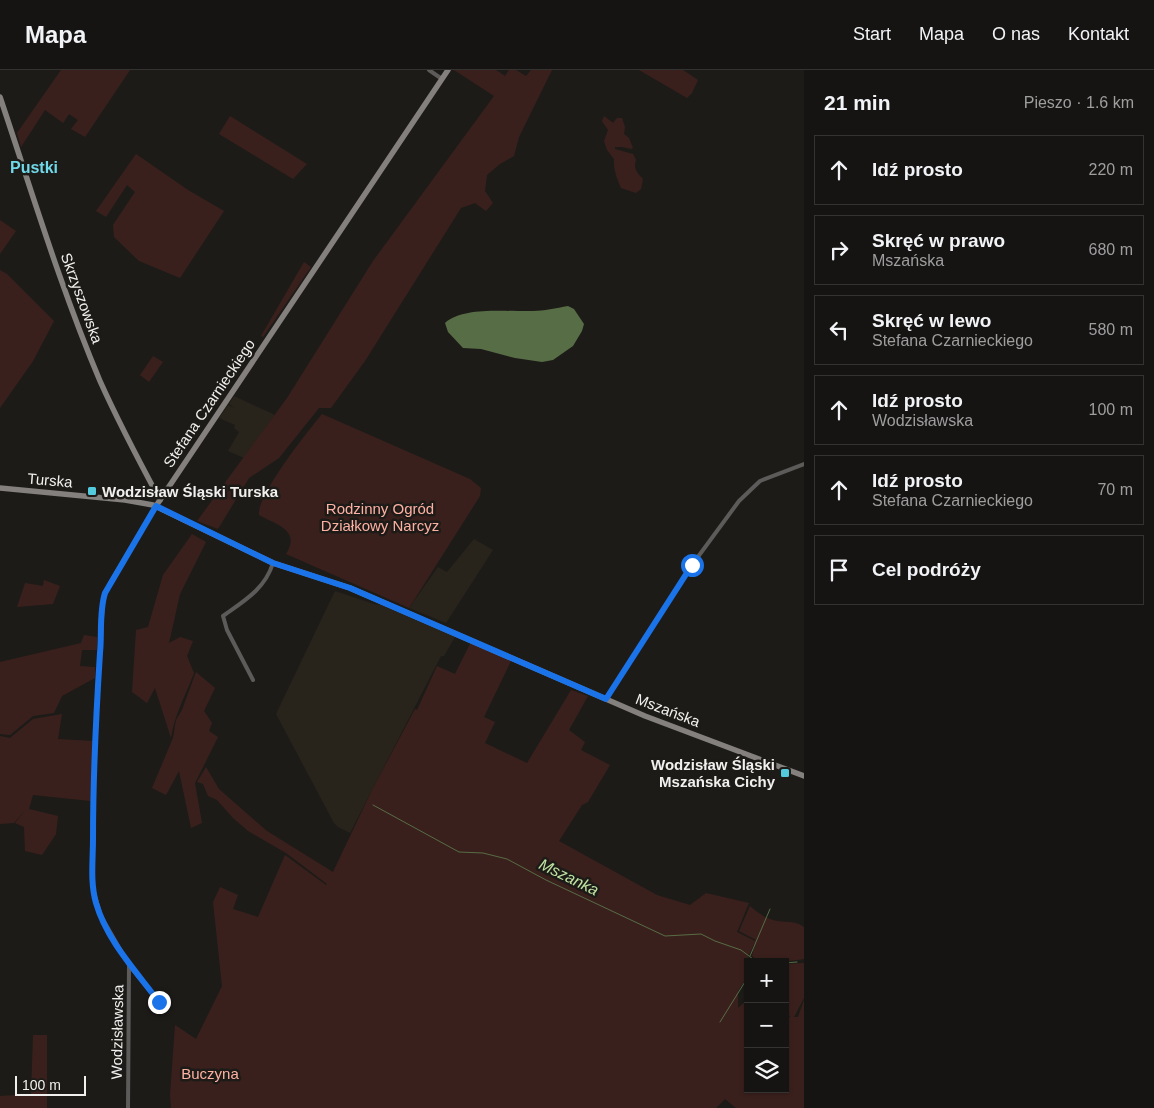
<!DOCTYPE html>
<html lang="pl">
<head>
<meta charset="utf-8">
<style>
  body { margin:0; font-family:Arial,sans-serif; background:#1f1d1b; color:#f1f3f6 }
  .controls { position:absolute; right:15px; bottom:15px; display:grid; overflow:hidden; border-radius:0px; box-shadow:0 1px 4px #0004 }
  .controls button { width:45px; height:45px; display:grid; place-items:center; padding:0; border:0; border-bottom:1px solid #353332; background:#161412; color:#f1f3f6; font:25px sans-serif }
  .scale { position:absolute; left:15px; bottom:12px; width:71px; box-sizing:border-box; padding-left:5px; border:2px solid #f2f0ee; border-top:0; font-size:14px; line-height:18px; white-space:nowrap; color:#f2f0ee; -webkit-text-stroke:4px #1d1b18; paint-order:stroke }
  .stop { position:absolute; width:15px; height:15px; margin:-11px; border:4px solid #1a73e8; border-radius:50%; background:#fff }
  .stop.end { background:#1a73e8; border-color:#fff; box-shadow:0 1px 5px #0008 }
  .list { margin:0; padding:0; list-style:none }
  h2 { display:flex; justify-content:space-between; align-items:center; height:65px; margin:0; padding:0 20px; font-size:21px }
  h2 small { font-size:16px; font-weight:400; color:#9e9e9f }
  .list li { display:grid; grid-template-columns:32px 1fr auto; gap:15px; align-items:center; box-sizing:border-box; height:70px; margin:0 10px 10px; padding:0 10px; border:1px solid #353332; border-radius:0px }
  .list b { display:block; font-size:19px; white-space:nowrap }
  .list p { margin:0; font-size:16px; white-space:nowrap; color:#9e9e9f }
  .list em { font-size:16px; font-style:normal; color:#9e9e9f }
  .icon { flex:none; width:28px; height:28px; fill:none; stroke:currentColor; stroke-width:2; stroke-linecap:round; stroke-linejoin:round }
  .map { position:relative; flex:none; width:804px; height:1038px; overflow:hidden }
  header { display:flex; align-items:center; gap:30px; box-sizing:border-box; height:70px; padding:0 25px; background:#161412; border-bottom:1px solid #353332 }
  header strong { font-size:24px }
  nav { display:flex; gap:28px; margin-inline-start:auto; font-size:18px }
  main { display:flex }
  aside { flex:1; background:#161412 }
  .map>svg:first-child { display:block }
  .built { fill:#28231b }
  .green { fill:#3a201c }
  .water { fill:#576d45 }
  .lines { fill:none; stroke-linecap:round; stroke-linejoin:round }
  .stream { stroke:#576d45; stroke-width:1 }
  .street { stroke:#5d5b5a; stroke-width:4 }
  .secondary { stroke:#83807e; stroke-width:5.5 }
  .route { stroke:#1a73e8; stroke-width:6 }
  .poi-dot { fill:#53cbdc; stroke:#1d1b18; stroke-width:2 }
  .labels { text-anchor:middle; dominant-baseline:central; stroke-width:5; stroke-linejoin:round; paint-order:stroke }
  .street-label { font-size:15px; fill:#f2f0ee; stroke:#1d1b18 }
  .poi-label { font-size:15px; font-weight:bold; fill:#f2f0ee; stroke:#1d1b18; text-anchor:start }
  .park-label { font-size:15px; fill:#feb0a2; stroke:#1d1b18 }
  .neighbourhood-label { font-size:16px; font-weight:bold; fill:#6fd9e9; stroke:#1d1b18 }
  .water-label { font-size:16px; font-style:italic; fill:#c0e4a3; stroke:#1d1b18 }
</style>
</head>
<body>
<header>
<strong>Mapa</strong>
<nav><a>Start</a><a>Mapa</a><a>O nas</a><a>Kontakt</a></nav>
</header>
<main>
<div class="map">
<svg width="804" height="1038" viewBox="0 0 804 1038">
  <rect width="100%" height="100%" fill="#1d1b18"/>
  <g class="built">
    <path d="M234,326L275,345L244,388L228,381L239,362L234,358L235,355L219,348L228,335L235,338L229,334Z"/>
    <path d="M474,469L493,480L446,553L409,538L438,497L447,502Z"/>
    <path d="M335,521L374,534L381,535L455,567L444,586H441L350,763L338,757L334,753L276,644Z"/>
  </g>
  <g class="green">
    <path d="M61,0H130L85,67L71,59L78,50L69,44L63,53L45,40L21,77L17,63Z"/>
    <path d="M454,0H496L505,6L509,0H516L526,6L531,0H552L519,67L514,86L500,94L487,105L485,121L493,133L486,141L475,133L461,138L365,291L331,338H319L279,388L249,408L218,459L197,451L287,328L373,191L494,26Z"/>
    <path d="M639,0H683L698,10L692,23L687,28Z"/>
    <path d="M230,46L307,94L293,109L219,64Z"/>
    <path d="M604,46L613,53L617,48H622L625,57L624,64L629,68L633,78L631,79L622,77H615V79L633,84L636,90C633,98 637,103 643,109L641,119L636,123L621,118C617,109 613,98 614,89L607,80L604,71L608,60L602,51Z"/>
    <path d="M136,84L188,120L224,141L180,208L139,191L114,167L113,155L135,122L127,115L106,147L96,141Z"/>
    <path d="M0,150L16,161L0,184Z"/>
    <path d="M304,192L311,197L263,267L261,266Z"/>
    <path d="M0,200L7,204L54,251L33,291L0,338Z"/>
    <path d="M153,286L163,292L149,312L140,305Z"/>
    <path d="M322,344L470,409L481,418L480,426L409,538L286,484C301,460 277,455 259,445C257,425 308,361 322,344Z"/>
    <path d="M192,464L206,472L180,524L169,573L180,567L193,571L187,586L194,603C186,624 174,646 171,668L155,618L147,633L132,622L136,560L148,557L163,505Z"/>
    <path d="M44,510L60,516L53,534L17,537L25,513L43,516Z"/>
    <path d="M84,565L97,567V580H82L80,596L95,597V608L62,626L54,643L33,646L10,665L0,664V592L81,573Z"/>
    <path d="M471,572L511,591L484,647L495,652L485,673L527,693L571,620L588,626L569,660L585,672L581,680L610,695L588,732L582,735L559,771L657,825L690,835L706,823L749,833L737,862L755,871L756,870L739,861L750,836C756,841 763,847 770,849C783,854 793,849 804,857V889L783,892H759L752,886L755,872L748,887L754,892H748V906L738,921V938L748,929V1019H785V946L786,948L790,947L785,937V894L804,893V928L794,947H798L804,930V1038H736L725,1029L716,1038H171L170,1025L175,955L196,969L222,916L213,832L220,817L238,825L233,839L258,847L285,785L326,815L328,813L327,814L286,783L248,761L233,748L217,730L208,726L203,714L197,712L206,697L219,719L267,761L333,802L372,720L415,639L417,640L437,596L455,604Z"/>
    <path d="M196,602L215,618L204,641L212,653L209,661L218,667L195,713L202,753L191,758L179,701L166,725L152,718L173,668L176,650L182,640Z"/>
    <path d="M62,644L58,669L93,671L91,731L33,725L29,739L58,746L56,764L42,785L25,781L24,757L15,753L26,739L14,753L0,754V666L10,668L33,649Z"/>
    <path d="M33,965H47V1038H0V1026L31,1024Z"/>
  </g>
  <path class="water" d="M568,236L574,239L584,254L582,261L573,276L553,290L542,292L515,288L481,279L463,278L448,262L445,253C463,236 508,242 533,241C544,241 556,238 568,236Z"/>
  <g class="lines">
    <g class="stream">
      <path d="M373,735L459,782L483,783L507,789L546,810L665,866L701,864L715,871L741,880L757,892"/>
      <path d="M750,886L770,839"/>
      <path d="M785,893L797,892"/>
      <path d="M720,952L748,907"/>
    </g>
    <g class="street">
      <path d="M429,0L442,9"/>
      <path d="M253,610L227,560L223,546C244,531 265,519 273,493"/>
      <path d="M606,629L692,495L739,431L760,411L804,394"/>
      <path d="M129,895L159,932"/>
      <path d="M128,1038L129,895L101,846L93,819V732L97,637L103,530L110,513L156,436"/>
    </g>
    <g class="secondary">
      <path d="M0,27C32,122 61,219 100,311C118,351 139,391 160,430"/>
      <path d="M0,418L125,430L153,435L273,493L350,518L645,646L804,706"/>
      <path d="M156,436L448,0"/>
    </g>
  </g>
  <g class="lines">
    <path class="route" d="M159,932C136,901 107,871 96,833C90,812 93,790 93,769C93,707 96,645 100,583C102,564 99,542 105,523L156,436L273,493L350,518L606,629L692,495"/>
  </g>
  <g class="poi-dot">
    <rect x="87" y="416" width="10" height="10" rx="2.5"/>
    <rect x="780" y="698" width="10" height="10" rx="2.5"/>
  </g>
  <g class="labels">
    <g class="street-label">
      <text transform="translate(82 228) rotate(70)">Skrzyszowska</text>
      <text transform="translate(209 333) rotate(-56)">Stefana Czarnieckiego</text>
      <text transform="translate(50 410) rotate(5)">Turska</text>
      <text transform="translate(668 640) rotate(21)">Mszańska</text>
      <text transform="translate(117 962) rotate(-89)">Wodzisławska</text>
    </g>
    <g class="poi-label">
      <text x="102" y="421">Wodzisław Śląski Turska</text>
      <text x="775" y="694" text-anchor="end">Wodzisław Śląski<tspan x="775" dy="17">Mszańska Cichy</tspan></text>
    </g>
    <g class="park-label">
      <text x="380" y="438">Rodzinny Ogród<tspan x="380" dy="17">Działkowy Narcyz</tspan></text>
      <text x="210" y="1003">Buczyna</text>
    </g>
    <g class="neighbourhood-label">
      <text x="34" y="97">Pustki</text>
    </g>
    <g class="water-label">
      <text transform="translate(569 807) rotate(26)">Mszanka</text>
    </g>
  </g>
</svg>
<div class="controls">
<button>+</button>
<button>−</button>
<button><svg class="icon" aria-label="layers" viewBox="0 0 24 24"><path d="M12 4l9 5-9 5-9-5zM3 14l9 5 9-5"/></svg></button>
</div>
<div class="scale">100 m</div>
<div class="stop" style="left:692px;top:495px"></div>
<div class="stop end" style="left:159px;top:932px"></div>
</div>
<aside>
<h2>21 min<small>Pieszo · 1.6 km</small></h2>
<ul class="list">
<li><svg class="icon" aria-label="ahead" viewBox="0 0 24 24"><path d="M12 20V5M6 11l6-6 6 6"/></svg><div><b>Idź prosto</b></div><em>220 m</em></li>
<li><svg class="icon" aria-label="right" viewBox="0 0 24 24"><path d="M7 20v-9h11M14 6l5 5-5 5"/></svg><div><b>Skręć w prawo</b><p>Mszańska</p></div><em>680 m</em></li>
<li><svg class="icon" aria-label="left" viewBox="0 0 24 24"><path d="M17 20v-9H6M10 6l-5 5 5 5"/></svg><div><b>Skręć w lewo</b><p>Stefana Czarnieckiego</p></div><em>580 m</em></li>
<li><svg class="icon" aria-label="ahead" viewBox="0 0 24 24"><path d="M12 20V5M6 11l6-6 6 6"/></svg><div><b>Idź prosto</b><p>Wodzisławska</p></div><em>100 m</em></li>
<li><svg class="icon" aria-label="ahead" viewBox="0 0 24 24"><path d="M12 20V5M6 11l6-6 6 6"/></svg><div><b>Idź prosto</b><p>Stefana Czarnieckiego</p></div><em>70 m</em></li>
<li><svg class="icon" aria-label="arrive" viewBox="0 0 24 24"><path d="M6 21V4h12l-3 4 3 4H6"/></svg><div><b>Cel podróży</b></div></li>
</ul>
</aside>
</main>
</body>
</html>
